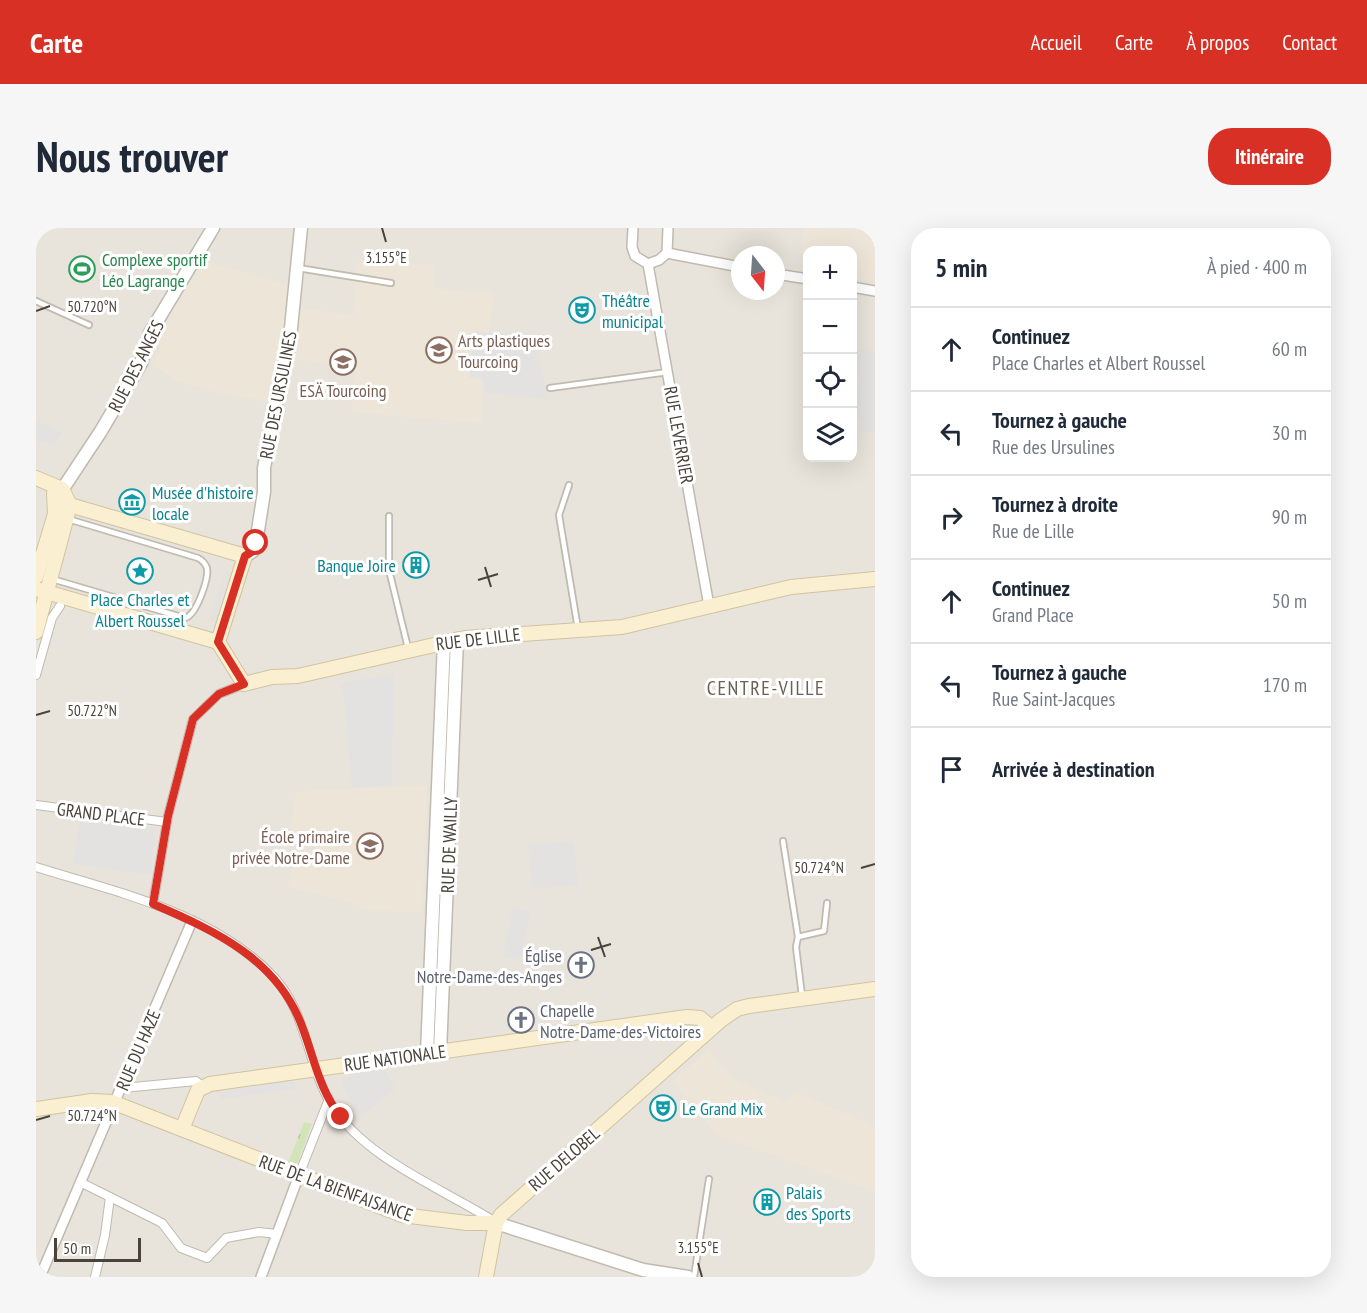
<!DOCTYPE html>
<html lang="fr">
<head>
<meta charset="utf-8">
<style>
  body { margin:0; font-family:"PT Sans Narrow",sans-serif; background:#f6f6f7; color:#1f2937 }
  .controls { position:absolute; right:18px; top:18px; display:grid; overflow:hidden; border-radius:12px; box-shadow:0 6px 24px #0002 }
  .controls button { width:54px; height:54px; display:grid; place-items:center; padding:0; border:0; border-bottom:2px solid #e0e1e3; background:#fff; color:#1f2937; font:30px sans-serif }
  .compass { position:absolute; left:695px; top:18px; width:54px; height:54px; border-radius:50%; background:#fff; box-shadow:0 6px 24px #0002; rotate:163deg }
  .scale { position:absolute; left:18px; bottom:15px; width:87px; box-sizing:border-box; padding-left:6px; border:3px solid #49433a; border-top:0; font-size:16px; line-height:21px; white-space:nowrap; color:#49433a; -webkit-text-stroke:4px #fff; paint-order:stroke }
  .stop { position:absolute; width:18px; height:18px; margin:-14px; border:4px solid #d93025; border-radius:50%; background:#fff }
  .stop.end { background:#d93025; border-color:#fff; box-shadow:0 2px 6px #0008 }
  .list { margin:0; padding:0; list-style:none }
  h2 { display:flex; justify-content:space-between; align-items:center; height:78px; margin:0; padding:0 24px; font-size:26px }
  h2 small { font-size:20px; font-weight:400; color:#747a83 }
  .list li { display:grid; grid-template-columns:39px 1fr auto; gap:18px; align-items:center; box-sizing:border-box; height:84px; padding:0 24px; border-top:2px solid #e0e1e3 }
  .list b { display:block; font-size:22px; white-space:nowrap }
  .list p { margin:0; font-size:20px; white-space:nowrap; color:#747a83 }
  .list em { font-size:20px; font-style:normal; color:#747a83 }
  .icon { flex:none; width:33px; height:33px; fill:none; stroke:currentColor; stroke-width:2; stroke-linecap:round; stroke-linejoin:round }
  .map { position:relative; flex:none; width:839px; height:1049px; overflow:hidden; border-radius:24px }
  header { display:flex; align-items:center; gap:36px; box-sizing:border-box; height:84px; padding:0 30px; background:#d93025; color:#fff }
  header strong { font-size:28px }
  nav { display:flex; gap:33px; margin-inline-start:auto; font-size:21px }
  .intro { display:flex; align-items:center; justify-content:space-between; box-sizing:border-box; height:144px; padding:0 36px }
  h1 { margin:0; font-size:42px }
  .button { padding:15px 27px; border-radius:24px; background:#d93025; color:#fff; font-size:21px; font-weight:700 }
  main { display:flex; gap:36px; padding:0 36px }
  aside { flex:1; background:#fff; border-radius:24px; box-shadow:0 6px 24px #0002 }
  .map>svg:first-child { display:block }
  .residential { fill:#e8e4db; fill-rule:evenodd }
  .education { fill:#ede6d8 }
  .grass { fill:url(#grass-tufts) }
  .parking { fill:#e4e2e0 }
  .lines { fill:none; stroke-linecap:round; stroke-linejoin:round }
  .service-casing { stroke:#c0baaf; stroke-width:8 }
  .pedestrian-casing { stroke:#c0baaf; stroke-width:10 }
  .minor-casing { stroke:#c0baaf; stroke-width:12 }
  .tertiary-casing { stroke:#c0baaf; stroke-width:15 }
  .secondary-casing { stroke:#d0c3a0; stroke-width:16 }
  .service { stroke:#fff; stroke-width:4.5 }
  .pedestrian { stroke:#fff; stroke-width:8 }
  .minor { stroke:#fff; stroke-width:9 }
  .tertiary { stroke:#fff; stroke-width:12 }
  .secondary { stroke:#faf0d1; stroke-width:14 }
  .route { stroke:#d93025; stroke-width:8 }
  .ticks { fill:none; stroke:#49433a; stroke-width:2 }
  .labels { text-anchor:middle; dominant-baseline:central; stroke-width:6; stroke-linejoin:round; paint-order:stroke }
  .leisure-label { font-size:18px; fill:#27864d; stroke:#fff; text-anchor:start }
  .culture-label { font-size:18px; fill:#0d838f; stroke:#fff; text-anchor:start }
  .education-label { font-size:18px; fill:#785e54; stroke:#fff; text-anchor:start }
  .street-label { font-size:18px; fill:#49433a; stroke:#fff }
  .worship-label { font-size:18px; fill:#5b616d; stroke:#fff; text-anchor:end }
  .neighbourhood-label { font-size:20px; letter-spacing:1.5px; fill:#6b6152; stroke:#fff }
  .ticks-label { font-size:15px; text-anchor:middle; fill:#49433a; stroke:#fff; stroke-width:6; stroke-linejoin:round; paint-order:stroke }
</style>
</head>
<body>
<header>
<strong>Carte</strong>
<nav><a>Accueil</a><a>Carte</a><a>À propos</a><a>Contact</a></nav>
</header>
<div class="intro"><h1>Nous trouver</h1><a class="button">Itinéraire</a></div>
<main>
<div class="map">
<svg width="839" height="1049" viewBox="0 0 839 1049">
  <defs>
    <pattern id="grass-tufts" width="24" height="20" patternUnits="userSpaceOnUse" patternTransform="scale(1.5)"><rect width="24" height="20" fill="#d2e5b9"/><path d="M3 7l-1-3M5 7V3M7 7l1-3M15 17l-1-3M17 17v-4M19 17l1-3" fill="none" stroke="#b6c6a0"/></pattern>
  </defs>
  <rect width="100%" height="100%" fill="#f5f2ec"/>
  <path class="residential" d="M0,0H839V1049H0ZM772,22H816V230H772ZM704,27H740V63H704Z"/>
  <g class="education">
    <path d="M767,0H839V55L817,51L816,22H772L771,43L766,42Z"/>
    <path d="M167,33L255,58L235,174L191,167L141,153L116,136L126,119L117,116Z"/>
    <path d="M320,35L398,36V61L458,65L446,152L445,195L316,184L319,140L257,130L264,81L317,87Z"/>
    <path d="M391,557L386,684L323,682L324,677L308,672L252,659L259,624L277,628L280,612L254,608L260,564Z"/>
    <path d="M672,822L697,851L747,874L761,864L839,899V963L682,907L636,854Z"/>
  </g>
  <path class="grass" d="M268,894L276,896L262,934L257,937L252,935Z"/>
  <g class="parking">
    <path d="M438,103L495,109L514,171L447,165L448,152L433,149Z"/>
    <path d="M817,120L839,124V205L823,202L825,192L817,191L823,149L817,148Z"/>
    <path d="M0,193L27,205L18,218L0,212Z"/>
    <path d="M189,343L197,346L183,396L174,393Z"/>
    <path d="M358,446L356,558L316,560L309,479L304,455Z"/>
    <path d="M44,590L121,600L115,647L37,636Z"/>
    <path d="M538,613L542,657L496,661L492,617Z"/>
    <path d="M477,679L495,683L484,732L467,728Z"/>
    <path d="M644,794L645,803L588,812L586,802Z"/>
    <path d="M338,841L341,844L348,841L359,861L324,889L304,852L320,843Z"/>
    <path d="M256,852L261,861L186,871L180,863Z"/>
  </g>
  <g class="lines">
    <g class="service-casing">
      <g id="service">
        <path d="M262,40L355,55"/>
        <path d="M0,73L53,97"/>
        <path d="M514,160L632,144"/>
        <path d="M533,257L523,287L542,401"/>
        <path d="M353,288V342L372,420"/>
        <path d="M16,351L149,390C160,388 173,351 171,340C169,335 166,332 162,330L32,291"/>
        <path d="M747,613L762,709L760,719L766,768"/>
        <path d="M762,709L788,703L791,675"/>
        <path d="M658,1049L673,951"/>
      </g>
    </g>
    <g class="pedestrian-casing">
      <g id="pedestrian">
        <path d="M0,447L16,390L24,378"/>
        <path d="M0,577L131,594"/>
        <path d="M0,639C80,664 173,684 234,745C271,781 270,834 295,876C328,930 405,960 456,992"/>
        <path d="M117,676L132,588L157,491L183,466L208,456"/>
        <path d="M87,860L160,853L166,858"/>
        <path d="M263,947L293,871"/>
        <path d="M44,954L74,969L69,1007L59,1049"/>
        <path d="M74,969L126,995L145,1020L171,1030L190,1010L223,1004L241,1006"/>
      </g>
    </g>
    <g class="minor-casing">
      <g id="minor">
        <path d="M597,0L596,19L599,28L612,36L623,32L631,25L632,0"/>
        <path d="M631,25L704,39"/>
        <path d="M612,36L673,378"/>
        <path d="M740,46L772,51"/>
        <path d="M816,59L839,63"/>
        <path d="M4,1049L156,693"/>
        <path d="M225,1049L263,947"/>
        <path d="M838,1049L839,1045"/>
      </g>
    </g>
    <g class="tertiary-casing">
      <g id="tertiary">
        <path d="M22,268L65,203L105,135L114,105L177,0"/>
        <path d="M209,328L217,323L220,315L228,264V240L246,142L253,120L265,0"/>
        <path d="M404,824L421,411"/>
        <path d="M391,825L408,414"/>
        <path d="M460,995L607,1042L652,1049"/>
      </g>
    </g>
    <g class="secondary-casing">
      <g id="secondary">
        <path d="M0,250L26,261L34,277L0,404"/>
        <path d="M20,273L209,328L182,414"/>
        <path d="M0,349L19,286L18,265"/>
        <path d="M0,361L182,414"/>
        <path d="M182,414L208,456L236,449L262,448L429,410L586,399L755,359L839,351"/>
        <path d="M0,881L56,873L76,874L366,987L431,995H460"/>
        <path d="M146,901L162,862L174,856L651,789L664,790L676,800"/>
        <path d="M450,1049L460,995L465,987L685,792L701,781L713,778L839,761"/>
      </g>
    </g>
    <use href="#service" class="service"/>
    <use href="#pedestrian" class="pedestrian"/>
    <use href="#minor" class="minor"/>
    <use href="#tertiary" class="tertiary"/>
    <use href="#secondary" class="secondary"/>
  </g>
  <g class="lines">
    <path class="route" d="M220,315L217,323L209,328L182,414L208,456L183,466L157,491L132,588L117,676C180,703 243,732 267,801C278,830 284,864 305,889"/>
  </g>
  <path class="ticks" d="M346,0L350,14M0,83L14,78M449,339L455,359M442,352L462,346M0,487L14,483M825,640L839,636M562,709L569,729M555,722L575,716M0,892L14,888M662,1035L666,1049"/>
  <defs>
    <g id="stadium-ring" transform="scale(1.35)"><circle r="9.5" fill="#fff" stroke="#2e9e5b" stroke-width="1.5"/><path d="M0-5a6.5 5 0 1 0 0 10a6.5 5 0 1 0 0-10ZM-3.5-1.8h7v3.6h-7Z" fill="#2e9e5b"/></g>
    <g id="theatre-ring" transform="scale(1.35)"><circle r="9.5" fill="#fff" stroke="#0f9aa8" stroke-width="1.5"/><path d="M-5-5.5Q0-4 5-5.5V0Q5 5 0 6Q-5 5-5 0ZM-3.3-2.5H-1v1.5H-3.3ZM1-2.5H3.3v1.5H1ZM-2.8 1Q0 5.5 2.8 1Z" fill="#0f9aa8"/></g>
    <g id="university-ring" transform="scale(1.35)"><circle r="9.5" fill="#fff" stroke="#8d6e63" stroke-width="1.5"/><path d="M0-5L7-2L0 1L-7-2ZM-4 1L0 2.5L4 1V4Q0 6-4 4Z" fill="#8d6e63"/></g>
    <g id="school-ring" transform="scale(1.35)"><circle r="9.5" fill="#fff" stroke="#8d6e63" stroke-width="1.5"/><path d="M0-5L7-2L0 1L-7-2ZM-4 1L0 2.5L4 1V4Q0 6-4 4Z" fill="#8d6e63"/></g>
    <g id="museum-ring" transform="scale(1.35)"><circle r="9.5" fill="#fff" stroke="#0f9aa8" stroke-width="1.5"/><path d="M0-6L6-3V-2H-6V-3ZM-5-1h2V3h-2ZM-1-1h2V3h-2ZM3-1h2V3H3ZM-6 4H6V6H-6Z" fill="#0f9aa8"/></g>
    <g id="building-ring" transform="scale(1.35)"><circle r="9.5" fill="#fff" stroke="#0f9aa8" stroke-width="1.5"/><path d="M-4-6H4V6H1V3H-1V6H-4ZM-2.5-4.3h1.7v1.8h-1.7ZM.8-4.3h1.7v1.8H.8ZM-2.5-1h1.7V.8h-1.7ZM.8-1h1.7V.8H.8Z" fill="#0f9aa8"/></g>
    <g id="sight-ring" transform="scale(1.35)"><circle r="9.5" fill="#fff" stroke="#0f9aa8" stroke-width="1.5"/><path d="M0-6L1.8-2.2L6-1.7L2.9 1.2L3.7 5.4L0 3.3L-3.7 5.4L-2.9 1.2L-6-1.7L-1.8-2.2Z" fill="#0f9aa8"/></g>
    <g id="church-ring" transform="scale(1.35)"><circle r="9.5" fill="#fff" stroke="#6b7280" stroke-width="1.5"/><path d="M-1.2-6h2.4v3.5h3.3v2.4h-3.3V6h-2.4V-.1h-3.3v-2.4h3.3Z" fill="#6b7280"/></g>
  </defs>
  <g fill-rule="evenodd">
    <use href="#stadium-ring" x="46" y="41"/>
    <use href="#theatre-ring" x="546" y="82"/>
    <use href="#university-ring" x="403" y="122"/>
    <use href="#school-ring" x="307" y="134"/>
    <use href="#museum-ring" x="96" y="274"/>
    <use href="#building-ring" x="380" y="337"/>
    <use href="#sight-ring" x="104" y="343"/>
    <use href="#school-ring" x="334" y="618"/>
    <use href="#church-ring" x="545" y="737"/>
    <use href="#church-ring" x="485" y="792"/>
    <use href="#theatre-ring" x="627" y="880"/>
    <use href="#building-ring" x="731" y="974"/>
  </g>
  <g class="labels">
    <g class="leisure-label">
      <text x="66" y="31">Complexe sportif<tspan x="66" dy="21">Léo Lagrange</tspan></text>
    </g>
    <g class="culture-label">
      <text x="566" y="72">Théâtre<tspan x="566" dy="21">municipal</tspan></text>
      <text x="116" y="264">Musée d'histoire<tspan x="116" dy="21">locale</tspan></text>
      <text x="360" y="337" text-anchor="end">Banque Joire</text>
      <text x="104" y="371" text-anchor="middle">Place Charles et<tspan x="104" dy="21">Albert Roussel</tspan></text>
      <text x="646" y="880">Le Grand Mix</text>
      <text x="750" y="964">Palais<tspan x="750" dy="21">des Sports</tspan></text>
    </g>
    <g class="education-label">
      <text x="422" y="112">Arts plastiques<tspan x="422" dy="21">Tourcoing</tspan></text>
      <text x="307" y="162" text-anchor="middle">ESÄ Tourcoing</text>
      <text x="314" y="608" text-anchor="end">École primaire<tspan x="314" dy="21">privée Notre-Dame</tspan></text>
    </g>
    <g class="street-label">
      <text transform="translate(100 138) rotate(-63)">RUE DES ANGES</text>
      <text transform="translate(242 167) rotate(-79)">RUE DES URSULINES</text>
      <text transform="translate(643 207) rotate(80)">RUE LEVERRIER</text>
      <text transform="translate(442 411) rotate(-7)">RUE DE LILLE</text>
      <text transform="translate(65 586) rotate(7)">GRAND PLACE</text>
      <text transform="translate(413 617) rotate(-88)">RUE DE WAILLY</text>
      <text transform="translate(102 822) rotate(-67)">RUE DU HAZE</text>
      <text transform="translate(359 830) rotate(-8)">RUE NATIONALE</text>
      <text transform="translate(528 931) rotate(-41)">RUE DELOBEL</text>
      <text transform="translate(300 960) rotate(20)">RUE DE LA BIENFAISANCE</text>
    </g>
    <g class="worship-label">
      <text x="526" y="727">Église<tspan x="526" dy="21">Notre-Dame-des-Anges</tspan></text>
      <text x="504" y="782" text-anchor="start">Chapelle<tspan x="504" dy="21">Notre-Dame-des-Victoires</tspan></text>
    </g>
    <g class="neighbourhood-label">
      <text x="730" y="460">CENTRE-VILLE</text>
    </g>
  </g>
  <g class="ticks-label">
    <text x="350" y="35">3.155°E</text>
    <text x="56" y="84">50.720°N</text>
    <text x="56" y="488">50.722°N</text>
    <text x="783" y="645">50.724°N</text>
    <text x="56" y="893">50.724°N</text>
    <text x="662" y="1025">3.155°E</text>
  </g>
</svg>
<div class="controls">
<button>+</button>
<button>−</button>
<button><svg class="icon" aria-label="locate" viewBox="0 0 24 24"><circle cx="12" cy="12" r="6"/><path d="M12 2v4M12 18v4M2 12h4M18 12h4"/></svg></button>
<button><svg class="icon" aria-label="layers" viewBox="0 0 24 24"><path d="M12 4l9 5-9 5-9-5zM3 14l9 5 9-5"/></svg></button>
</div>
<svg class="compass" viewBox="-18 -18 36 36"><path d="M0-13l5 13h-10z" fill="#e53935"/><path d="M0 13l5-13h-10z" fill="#747a83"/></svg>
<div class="scale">50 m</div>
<div class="stop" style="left:220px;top:315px"></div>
<div class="stop end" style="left:305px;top:889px"></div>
</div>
<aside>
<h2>5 min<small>À pied · 400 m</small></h2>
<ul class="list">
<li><svg class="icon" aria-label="ahead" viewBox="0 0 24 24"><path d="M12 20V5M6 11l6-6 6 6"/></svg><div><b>Continuez</b><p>Place Charles et Albert Roussel</p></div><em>60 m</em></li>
<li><svg class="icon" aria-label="left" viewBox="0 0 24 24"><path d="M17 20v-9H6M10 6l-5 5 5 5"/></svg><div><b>Tournez à gauche</b><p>Rue des Ursulines</p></div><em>30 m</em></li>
<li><svg class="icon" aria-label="right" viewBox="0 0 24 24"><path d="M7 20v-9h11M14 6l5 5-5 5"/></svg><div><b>Tournez à droite</b><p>Rue de Lille</p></div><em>90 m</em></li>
<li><svg class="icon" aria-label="ahead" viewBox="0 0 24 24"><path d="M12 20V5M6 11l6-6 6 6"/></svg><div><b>Continuez</b><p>Grand Place</p></div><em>50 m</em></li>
<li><svg class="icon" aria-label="left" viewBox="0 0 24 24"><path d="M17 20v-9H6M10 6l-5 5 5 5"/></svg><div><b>Tournez à gauche</b><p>Rue Saint-Jacques</p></div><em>170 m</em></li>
<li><svg class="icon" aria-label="arrive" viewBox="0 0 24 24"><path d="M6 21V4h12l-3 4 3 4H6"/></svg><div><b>Arrivée à destination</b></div></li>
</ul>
</aside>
</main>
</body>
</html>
